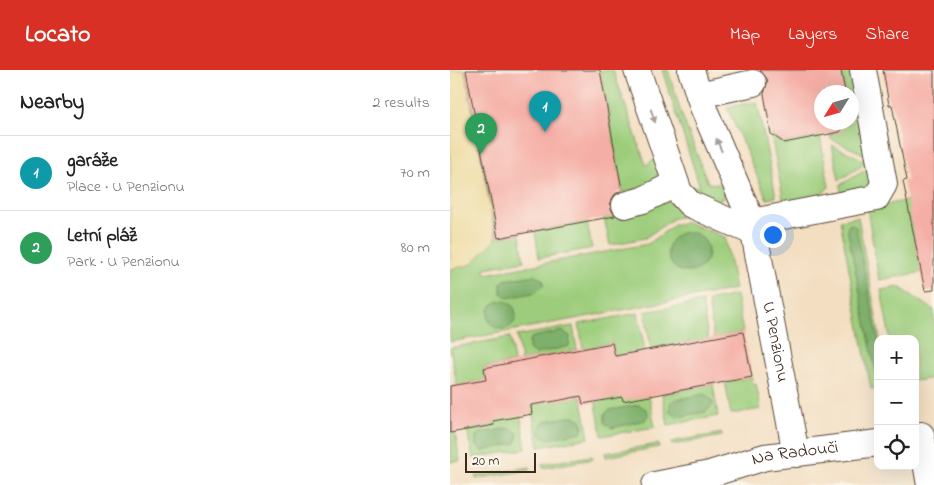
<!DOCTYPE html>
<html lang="en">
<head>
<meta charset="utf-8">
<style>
  body { margin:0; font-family:"Indie Flower",sans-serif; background:#f2f2f2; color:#222 }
  .controls { position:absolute; right:15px; bottom:15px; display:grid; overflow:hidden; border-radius:10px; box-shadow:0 5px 20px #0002 }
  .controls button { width:45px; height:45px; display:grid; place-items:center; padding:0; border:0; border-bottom:1px solid #e0e0e0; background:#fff; color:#222; font:25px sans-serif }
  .compass { position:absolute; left:364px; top:15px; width:45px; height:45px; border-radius:50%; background:#fff; box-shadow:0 5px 20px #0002; rotate:233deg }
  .scale { position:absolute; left:15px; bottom:12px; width:71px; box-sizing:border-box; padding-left:5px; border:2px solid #3b2a1e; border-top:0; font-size:14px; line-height:18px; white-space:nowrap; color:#3b2a1e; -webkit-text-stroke:4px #fbf7ec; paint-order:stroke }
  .you { position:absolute; left:322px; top:164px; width:18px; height:18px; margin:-12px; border:4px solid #fff; border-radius:50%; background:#1a73e8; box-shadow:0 0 0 8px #1a73e833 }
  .badge { display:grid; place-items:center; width:32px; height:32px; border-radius:50%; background:#d93025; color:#fff; font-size:16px; font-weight:700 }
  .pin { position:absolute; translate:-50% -41px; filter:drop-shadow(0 1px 2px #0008) }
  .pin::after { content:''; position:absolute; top:26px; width:18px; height:15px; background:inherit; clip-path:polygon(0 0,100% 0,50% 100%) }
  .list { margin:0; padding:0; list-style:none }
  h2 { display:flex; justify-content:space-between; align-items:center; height:65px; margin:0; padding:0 20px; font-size:21px }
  h2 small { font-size:16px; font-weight:400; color:#767676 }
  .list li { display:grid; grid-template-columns:32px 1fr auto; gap:15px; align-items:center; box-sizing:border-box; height:75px; padding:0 20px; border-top:1px solid #e0e0e0 }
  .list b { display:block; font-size:19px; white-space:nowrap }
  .list p { margin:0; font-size:16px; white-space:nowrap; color:#767676 }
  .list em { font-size:16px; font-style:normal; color:#767676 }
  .icon { flex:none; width:28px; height:28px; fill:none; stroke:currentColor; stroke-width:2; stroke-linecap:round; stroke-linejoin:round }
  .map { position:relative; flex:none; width:484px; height:415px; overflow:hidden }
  header { display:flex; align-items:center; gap:30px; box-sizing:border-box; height:70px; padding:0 25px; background:#d93025; color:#fff }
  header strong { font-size:24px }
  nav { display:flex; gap:28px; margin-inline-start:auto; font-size:18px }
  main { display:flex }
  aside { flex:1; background:#fff }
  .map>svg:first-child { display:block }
  .green { fill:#9dcd7c; stroke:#6c7c4d }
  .forest { fill:#7eb06c; stroke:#5c6d45 }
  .sand { fill:#eeda9e; stroke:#94825e }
  .building { fill:#f5aea5 }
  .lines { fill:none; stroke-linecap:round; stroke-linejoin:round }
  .minor-casing { stroke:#574536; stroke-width:28 }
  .minor { stroke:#fff; stroke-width:26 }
  .oneway { fill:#a79f9a }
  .labels { text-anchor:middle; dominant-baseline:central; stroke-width:4; stroke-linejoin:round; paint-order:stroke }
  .street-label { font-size:18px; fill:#3b2a1e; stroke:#fbf7ec }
</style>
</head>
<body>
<header>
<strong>Locato</strong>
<nav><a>Map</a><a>Layers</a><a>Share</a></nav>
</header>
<main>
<aside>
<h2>Nearby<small>2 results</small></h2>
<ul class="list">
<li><span class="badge" style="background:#0f9aa8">1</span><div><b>garáže</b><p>Place · U Penzionu</p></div><em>70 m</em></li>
<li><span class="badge" style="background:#2e9e5b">2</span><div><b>Letní pláž</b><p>Park · U Penzionu</p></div><em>80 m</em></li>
</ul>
</aside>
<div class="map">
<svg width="484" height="415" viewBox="0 0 484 415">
  <rect width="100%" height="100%" fill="#fbf7ec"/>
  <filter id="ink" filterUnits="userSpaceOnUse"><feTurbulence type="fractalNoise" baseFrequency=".02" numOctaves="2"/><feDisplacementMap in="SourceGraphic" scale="10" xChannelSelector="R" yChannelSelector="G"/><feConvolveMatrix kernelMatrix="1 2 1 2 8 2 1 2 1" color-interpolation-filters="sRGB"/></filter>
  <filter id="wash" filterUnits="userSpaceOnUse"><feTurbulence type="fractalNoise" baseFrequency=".0096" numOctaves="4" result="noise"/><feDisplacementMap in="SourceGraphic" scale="20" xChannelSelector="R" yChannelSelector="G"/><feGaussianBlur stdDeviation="1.12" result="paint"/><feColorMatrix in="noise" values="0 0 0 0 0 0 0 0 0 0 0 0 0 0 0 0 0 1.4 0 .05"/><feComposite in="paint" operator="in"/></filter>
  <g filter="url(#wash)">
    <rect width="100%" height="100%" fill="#f3dec1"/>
    <g class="green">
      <path d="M15,0L48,168L70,164L74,191L35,198L36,204L198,174L224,155L236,152L275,167L285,219L0,272V199L20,195L46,168Z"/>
      <path d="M150,0H163L196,95L209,86L210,100L203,114L173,123Z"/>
      <path d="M212,0H218L231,43L258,113L275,115V125L272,129L262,132L234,116L250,117Z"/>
      <path d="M391,0H406L422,88L381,69L380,64L390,62L398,53L402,52V22H395Z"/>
      <path d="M307,32L326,127L317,129L277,37Z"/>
      <path d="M321,64L334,73L370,66L379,117L359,135L335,139Z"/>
      <path d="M382,75L418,92L389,110Z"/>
      <path d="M424,95L428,113L392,129L390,115Z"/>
      <path d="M460,130L461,149L469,190L484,200L429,210L417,138Z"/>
      <path d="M219,131L241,145L224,148L195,168L160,175L154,148Z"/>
      <path d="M408,147L430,269H428V318L421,319L390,150Z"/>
      <path d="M137,152L142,178L89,188L85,161Z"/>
      <path d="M449,217L484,240V308L465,311V269H440L431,220Z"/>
      <path d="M286,225L293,262L264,268L258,231Z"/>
      <path d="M252,232L258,269L201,279L195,242Z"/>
      <path d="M188,243L195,281L165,286L162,273L133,279L129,254Z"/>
      <path d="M123,256L127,280L71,291L67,266Z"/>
      <path d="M60,267L64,292L34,298L36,310L7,315L0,278Z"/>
      <path d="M302,307L303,315L306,314L311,339L281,344L275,312Z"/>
      <path d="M263,314L268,346L218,355L212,324Z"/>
      <path d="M144,324L199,326L205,357L152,366Z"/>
      <path d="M131,326L139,368L89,377L81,335Z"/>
      <path d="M69,338L76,379L23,388L17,360L44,355L42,343Z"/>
      <path d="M5,362L10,391L0,392V363Z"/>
      <path d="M272,363V366L222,375L221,372Z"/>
      <path d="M208,374L209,377L156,387L155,383Z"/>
      <path d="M142,386L143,389L93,398L92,394Z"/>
      <path d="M80,397V400L26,409V406Z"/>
    </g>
    <g class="forest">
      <path d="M402,154L406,157L428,270V313L397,159L399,155Z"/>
      <circle cx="238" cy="182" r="20"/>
      <path d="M85,205L93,210L94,215L87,222L58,228L51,223V213L55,210Z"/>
      <circle cx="52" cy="245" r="14"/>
      <path d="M112,261L120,266L119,276L86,284L79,279V270L83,267Z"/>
      <path d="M254,324L261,329L263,335L255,342L227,347L220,342V333L224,330Z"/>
      <path d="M189,335L197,340L198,345L195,350L162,358L155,353V344L159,340Z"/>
      <path d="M124,346L132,351L133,357L131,362L98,369L90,364L91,355L95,351Z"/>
      <path d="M60,358L68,363L66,373L33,381L26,376V366L31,363Z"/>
    </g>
    <path class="sand" d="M0,0H15L46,169L20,195L0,199Z"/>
    <g id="blocks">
      <g class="building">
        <path d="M16,0H150L172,120L165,124L160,132L161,139L165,146L48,168Z"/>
        <path d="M310,0H391L395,22H372V52H398L390,62L334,73L321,64L314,24L318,10Z"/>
        <path d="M433,0H484V220L475,221L453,111L457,110L442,35H439Z"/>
        <path d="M293,262L302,307L173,331L172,327L133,334L131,326L106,331L81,335L82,344L43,351L44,355L0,363V316L36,310L34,298L162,273L165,286Z"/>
      </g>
    </g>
  </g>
  <g filter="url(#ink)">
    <use href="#blocks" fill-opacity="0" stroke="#574536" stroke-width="1"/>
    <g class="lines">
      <g class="minor-casing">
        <g id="minor">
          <path d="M187,0L229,122L240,134L303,162"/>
          <path id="s1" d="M241,0L253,37L302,152L346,384"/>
          <path d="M249,25L303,13"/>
          <path d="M175,135L193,130L225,114"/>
          <path d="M302,152L426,128L434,114L413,0"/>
          <path d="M471,365L480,415"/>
          <path id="s2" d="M205,415L260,404L315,387L428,373"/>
        </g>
      </g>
      <use href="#minor" class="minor"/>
    </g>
    <defs><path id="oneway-solid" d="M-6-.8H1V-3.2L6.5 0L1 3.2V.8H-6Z" transform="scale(1.25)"/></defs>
    <g class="oneway">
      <use href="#oneway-solid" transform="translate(203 46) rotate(72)"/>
      <use href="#oneway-solid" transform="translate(269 75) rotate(-113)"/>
    </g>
  </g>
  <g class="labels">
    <g class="street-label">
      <text stroke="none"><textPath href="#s1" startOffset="286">U Penzionu</textPath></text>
      <text stroke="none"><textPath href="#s2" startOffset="144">Na Radouči</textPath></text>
    </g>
  </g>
</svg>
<div class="controls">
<button>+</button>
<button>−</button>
<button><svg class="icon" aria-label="locate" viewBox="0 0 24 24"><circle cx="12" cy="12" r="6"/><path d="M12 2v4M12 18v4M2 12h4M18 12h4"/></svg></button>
</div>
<svg class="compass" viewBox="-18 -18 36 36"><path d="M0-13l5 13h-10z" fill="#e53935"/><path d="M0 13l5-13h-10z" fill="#767676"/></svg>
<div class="scale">20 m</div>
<div class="you"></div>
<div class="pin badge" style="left:95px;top:62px;background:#0f9aa8">1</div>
<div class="pin badge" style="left:31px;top:84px;background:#2e9e5b">2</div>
</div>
</main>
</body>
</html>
